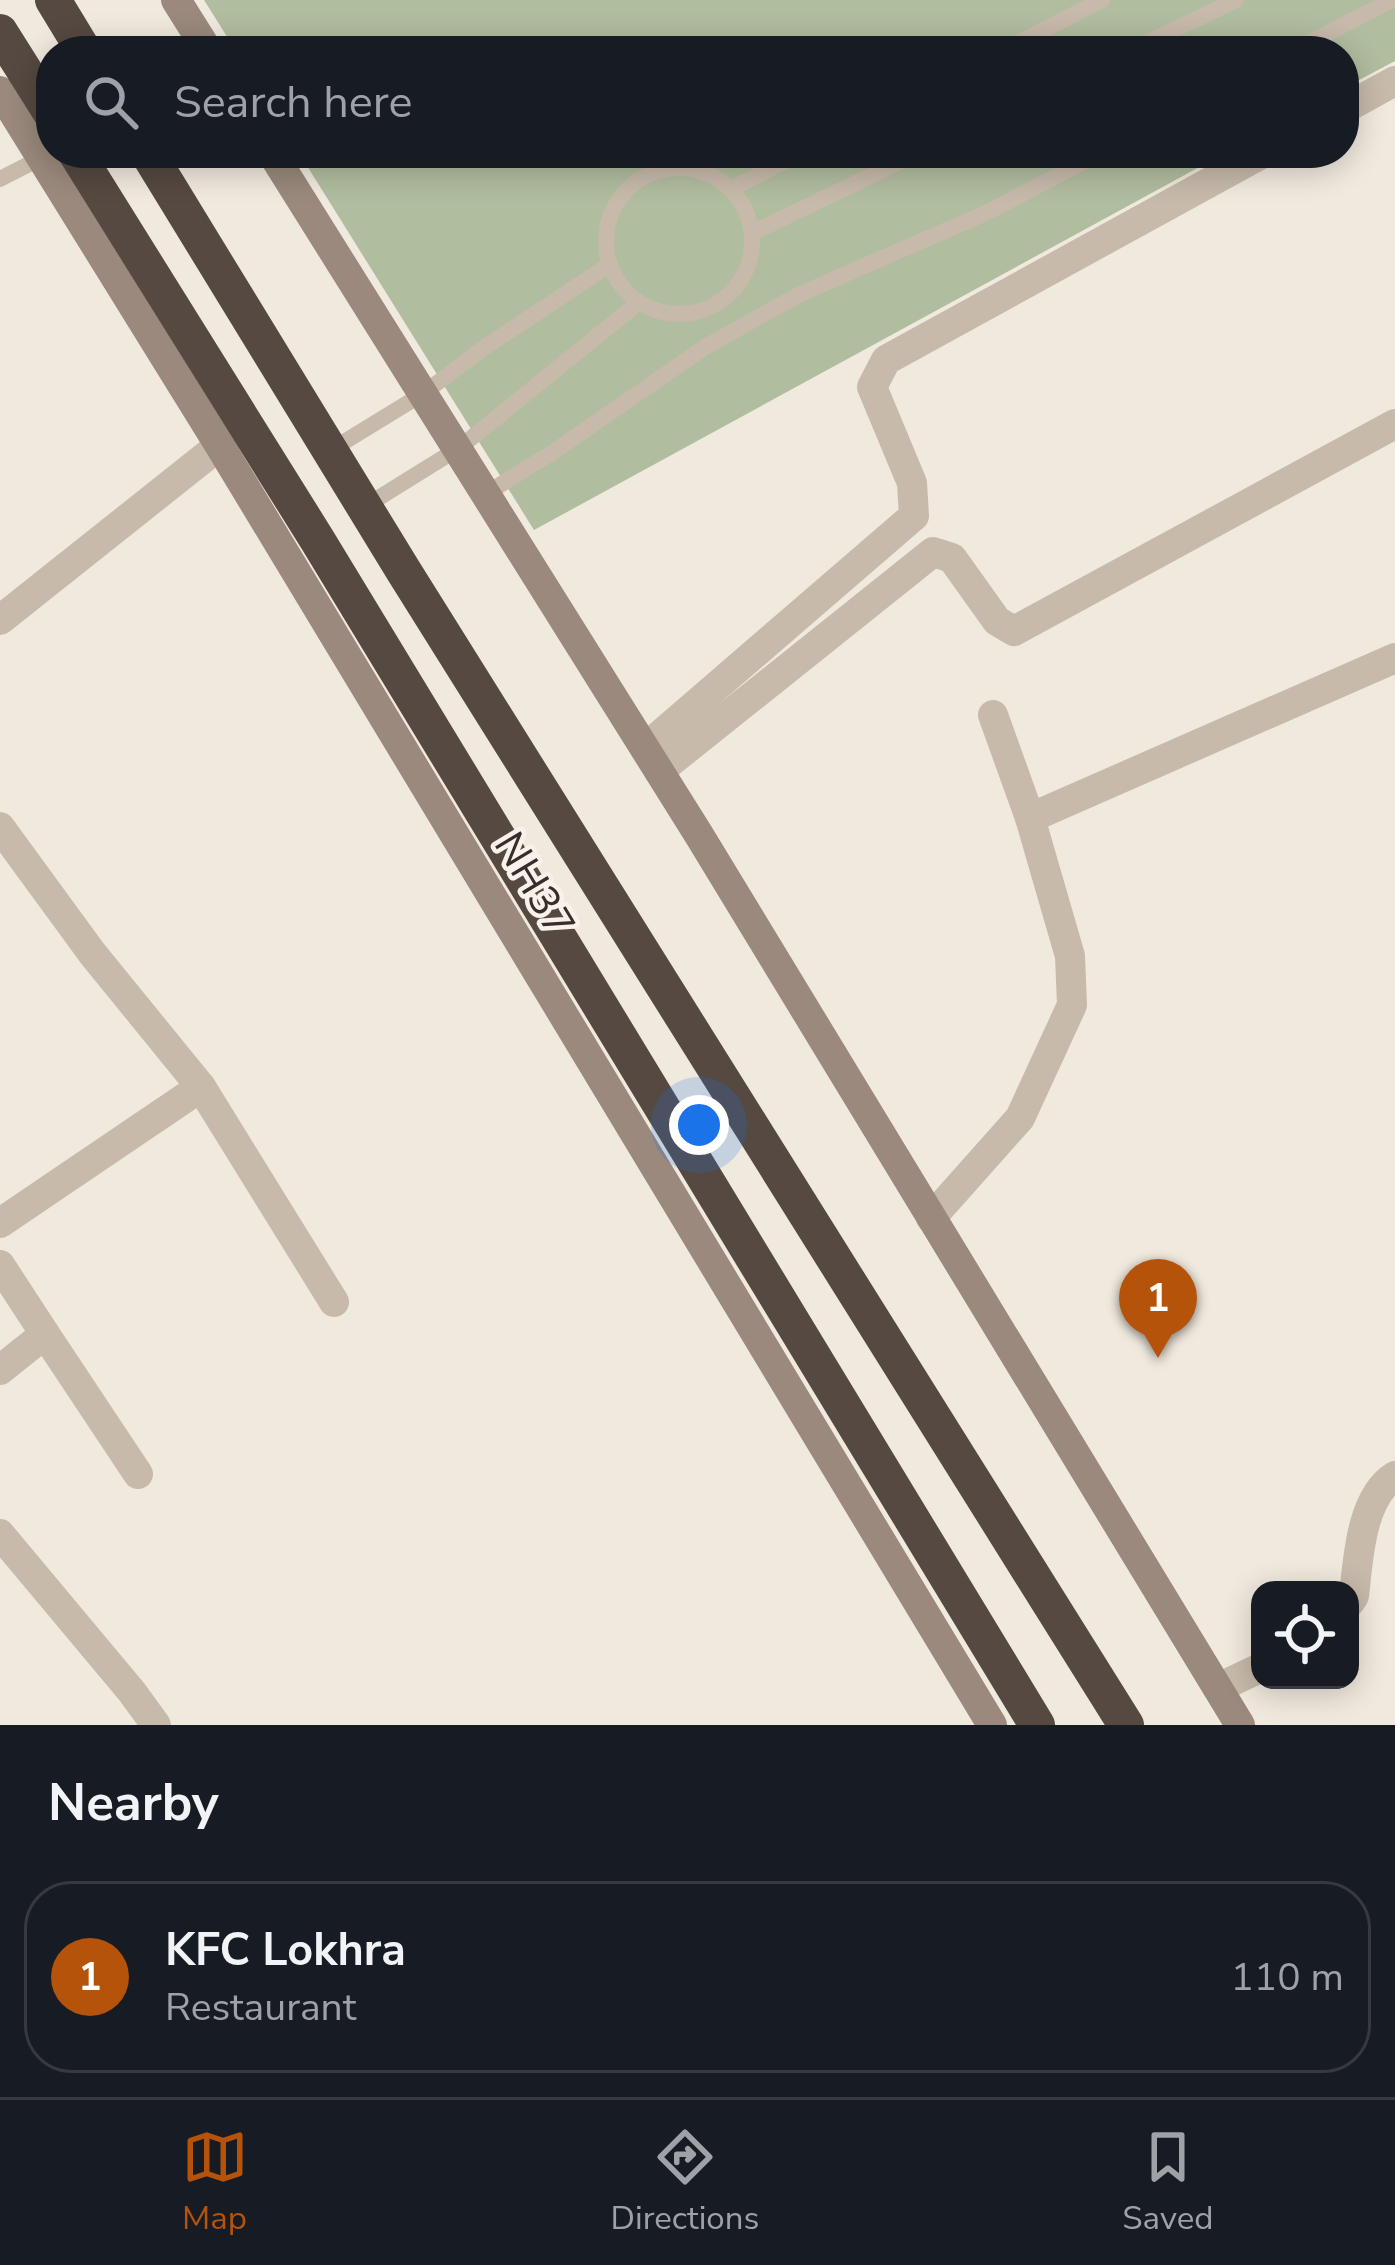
<!DOCTYPE html>
<html lang="en">
<head>
<meta charset="utf-8">
<style>
  body { margin:0; font-family:"Nunito Sans",sans-serif; background:#242831; color:#f1f3f6 }
  .controls { position:absolute; right:36px; bottom:36px; display:grid; overflow:hidden; border-radius:24px; box-shadow:0 6px 30px #0003 }
  .controls button { width:108px; height:108px; display:grid; place-items:center; padding:0; border:0; border-bottom:3px solid #363941; background:#171b24; color:#f1f3f6; font:60px sans-serif }
  .you { position:absolute; left:699px; top:1125px; width:42px; height:42px; margin:-30px; border:9px solid #fff; border-radius:50%; background:#1a73e8; box-shadow:0 0 0 18px #1a73e833 }
  .badge { display:grid; place-items:center; width:78px; height:78px; border-radius:50%; background:#b45309; color:#fff; font-size:39px; font-weight:700 }
  .pin { position:absolute; translate:-50% -99px; filter:drop-shadow(0 3px 6px #0008) }
  .pin::after { content:''; position:absolute; top:63px; width:42px; height:36px; background:inherit; clip-path:polygon(0 0,100% 0,50% 100%) }
  .list { margin:0; padding:0; list-style:none }
  h2 { display:flex; justify-content:space-between; align-items:center; height:156px; margin:0; padding:0 48px; font-size:51px }
  h2 small { font-size:39px; font-weight:400; color:#9ea1a6 }
  .list li { display:grid; grid-template-columns:78px 1fr auto; gap:36px; align-items:center; box-sizing:border-box; height:192px; margin:0 24px 24px; padding:0 24px; border:3px solid #363941; border-radius:48px }
  .list b { display:block; font-size:45px; white-space:nowrap }
  .list p { margin:0; font-size:39px; white-space:nowrap; color:#9ea1a6 }
  .list em { font-size:39px; font-style:normal; color:#9ea1a6 }
  .icon { flex:none; width:66px; height:66px; fill:none; stroke:currentColor; stroke-width:2; stroke-linecap:round; stroke-linejoin:round }
  .map { position:relative; flex:none; width:1395px; height:1725px; overflow:hidden }
  .search { position:absolute; background:#171b24; box-shadow:0 6px 30px #0003; left:36px; right:36px; top:36px; height:132px; display:flex; align-items:center; gap:30px; box-sizing:border-box; padding:0 42px; border-radius:48px; color:#9ea1a6; font-size:45px }
  .sheet { height:372px; background:#171b24 }
  nav { display:flex; justify-content:space-around; align-items:center; box-sizing:border-box; height:168px; border-top:3px solid #363941; background:#171b24; font-size:33px; color:#9ea1a6 }
  nav a { display:grid; justify-items:center; gap:6px }
  nav .on { color:#b45309 }
  .map>svg:first-child { display:block }
  .green { fill:#b1bd9f }
  .lines { fill:none; stroke-linecap:round; stroke-linejoin:round }
  .lane { stroke:#c7baab; stroke-width:16 }
  .street { stroke:#c7baab; stroke-width:30 }
  .secondary { stroke:#9a897c; stroke-width:30 }
  .highway { stroke:#554941; stroke-width:36 }
  .labels { text-anchor:middle; dominant-baseline:central; stroke-width:9; stroke-linejoin:round; paint-order:stroke }
  .street-label { font-size:42px; fill:#352e29; stroke:#f8f2ea }
</style>
</head>
<body>
<div class="map">
<svg width="1395" height="1725" viewBox="0 0 1395 1725">
  <rect width="100%" height="100%" fill="#f0e9de"/>
  <g class="green">
    <path d="M204,0H1395V61L1344,88V51H236Z"/>
    <path d="M299,153H1225L534,530Z"/>
  </g>
  <g class="lines">
    <g class="lane">
      <path d="M1002,51L1102,0"/>
      <path d="M1130,51L1236,0"/>
      <path d="M1293,51L1392,0"/>
      <circle cx="679" cy="241" r="73"/>
      <path d="M0,179L43,157"/>
      <path d="M731,189L801,153"/>
      <path d="M752,233L918,153"/>
      <path d="M331,450L424,393L482,349L609,265"/>
      <path d="M487,493L553,452L705,347L800,294L988,212L1100,153"/>
      <path d="M364,507L459,448L638,303"/>
    </g>
    <g class="street">
      <path d="M1344,109L1395,81"/>
      <path d="M0,620L239,430"/>
      <path d="M993,715L1030,818"/>
      <path d="M645,748L914,516L912,483L872,387L886,360L1263,153"/>
      <path d="M659,771L933,552L952,558L997,621L1014,631L1395,424"/>
      <path d="M0,827L92,953L201,1087L334,1302"/>
      <path d="M931,1218L1020,1118L1072,1005L1070,956L1030,818L1395,658"/>
      <path d="M0,1223L201,1087"/>
      <path d="M0,1265L45,1334"/>
      <path d="M0,1370L45,1334L138,1474"/>
      <path d="M0,1534L132,1692L156,1725"/>
      <path d="M1350,1602L1354,1596C1358,1559 1361,1497 1395,1476"/>
      <path d="M1218,1688L1260,1668"/>
    </g>
    <g class="secondary">
      <path d="M176,0L208,51"/>
      <path d="M0,91L220,446L992,1725"/>
      <path d="M272,153L699,835L1240,1725"/>
    </g>
    <g class="highway">
      <path d="M53,0L84,51"/>
      <path d="M0,32L51,113"/>
      <path d="M76,153L318,541L1037,1725"/>
      <path d="M148,153L403,570L1126,1725"/>
    </g>
  </g>
  <g class="labels">
    <g class="street-label">
      <text transform="translate(534 885) rotate(59)">NH37</text>
    </g>
  </g>
</svg>
<div class="controls">
<button><svg class="icon" aria-label="locate" viewBox="0 0 24 24"><circle cx="12" cy="12" r="6"/><path d="M12 2v4M12 18v4M2 12h4M18 12h4"/></svg></button>
</div>
<div class="you"></div>
<div class="pin badge" style="left:1158px;top:1358px">1</div>
<div class="search"><svg class="icon" aria-label="search" viewBox="0 0 24 24"><circle cx="10" cy="10" r="6"/><path d="M15 15l6 6"/></svg>Search here</div>
</div>
<section class="sheet">
<h2>Nearby<small></small></h2>
<ul class="list">
<li><span class="badge">1</span><div><b>KFC Lokhra</b><p>Restaurant</p></div><em>110 m</em></li>
</ul>
</section>
<nav>
<a class="on"><svg class="icon" aria-label="map" viewBox="0 0 24 24"><path d="M3 6l6-2 6 2 6-2v14l-6 2-6-2-6 2zM9 4v14M15 6v14"/></svg>Map</a>
<a><svg class="icon" aria-label="directions" viewBox="0 0 24 24"><path d="M12 3l9 9-9 9-9-9zM9 14v-3h6M13 9l2 2-2 2"/></svg>Directions</a>
<a><svg class="icon" aria-label="saved" viewBox="0 0 24 24"><path d="M7 4h10v16l-5-4-5 4z"/></svg>Saved</a>
</nav>
</body>
</html>
